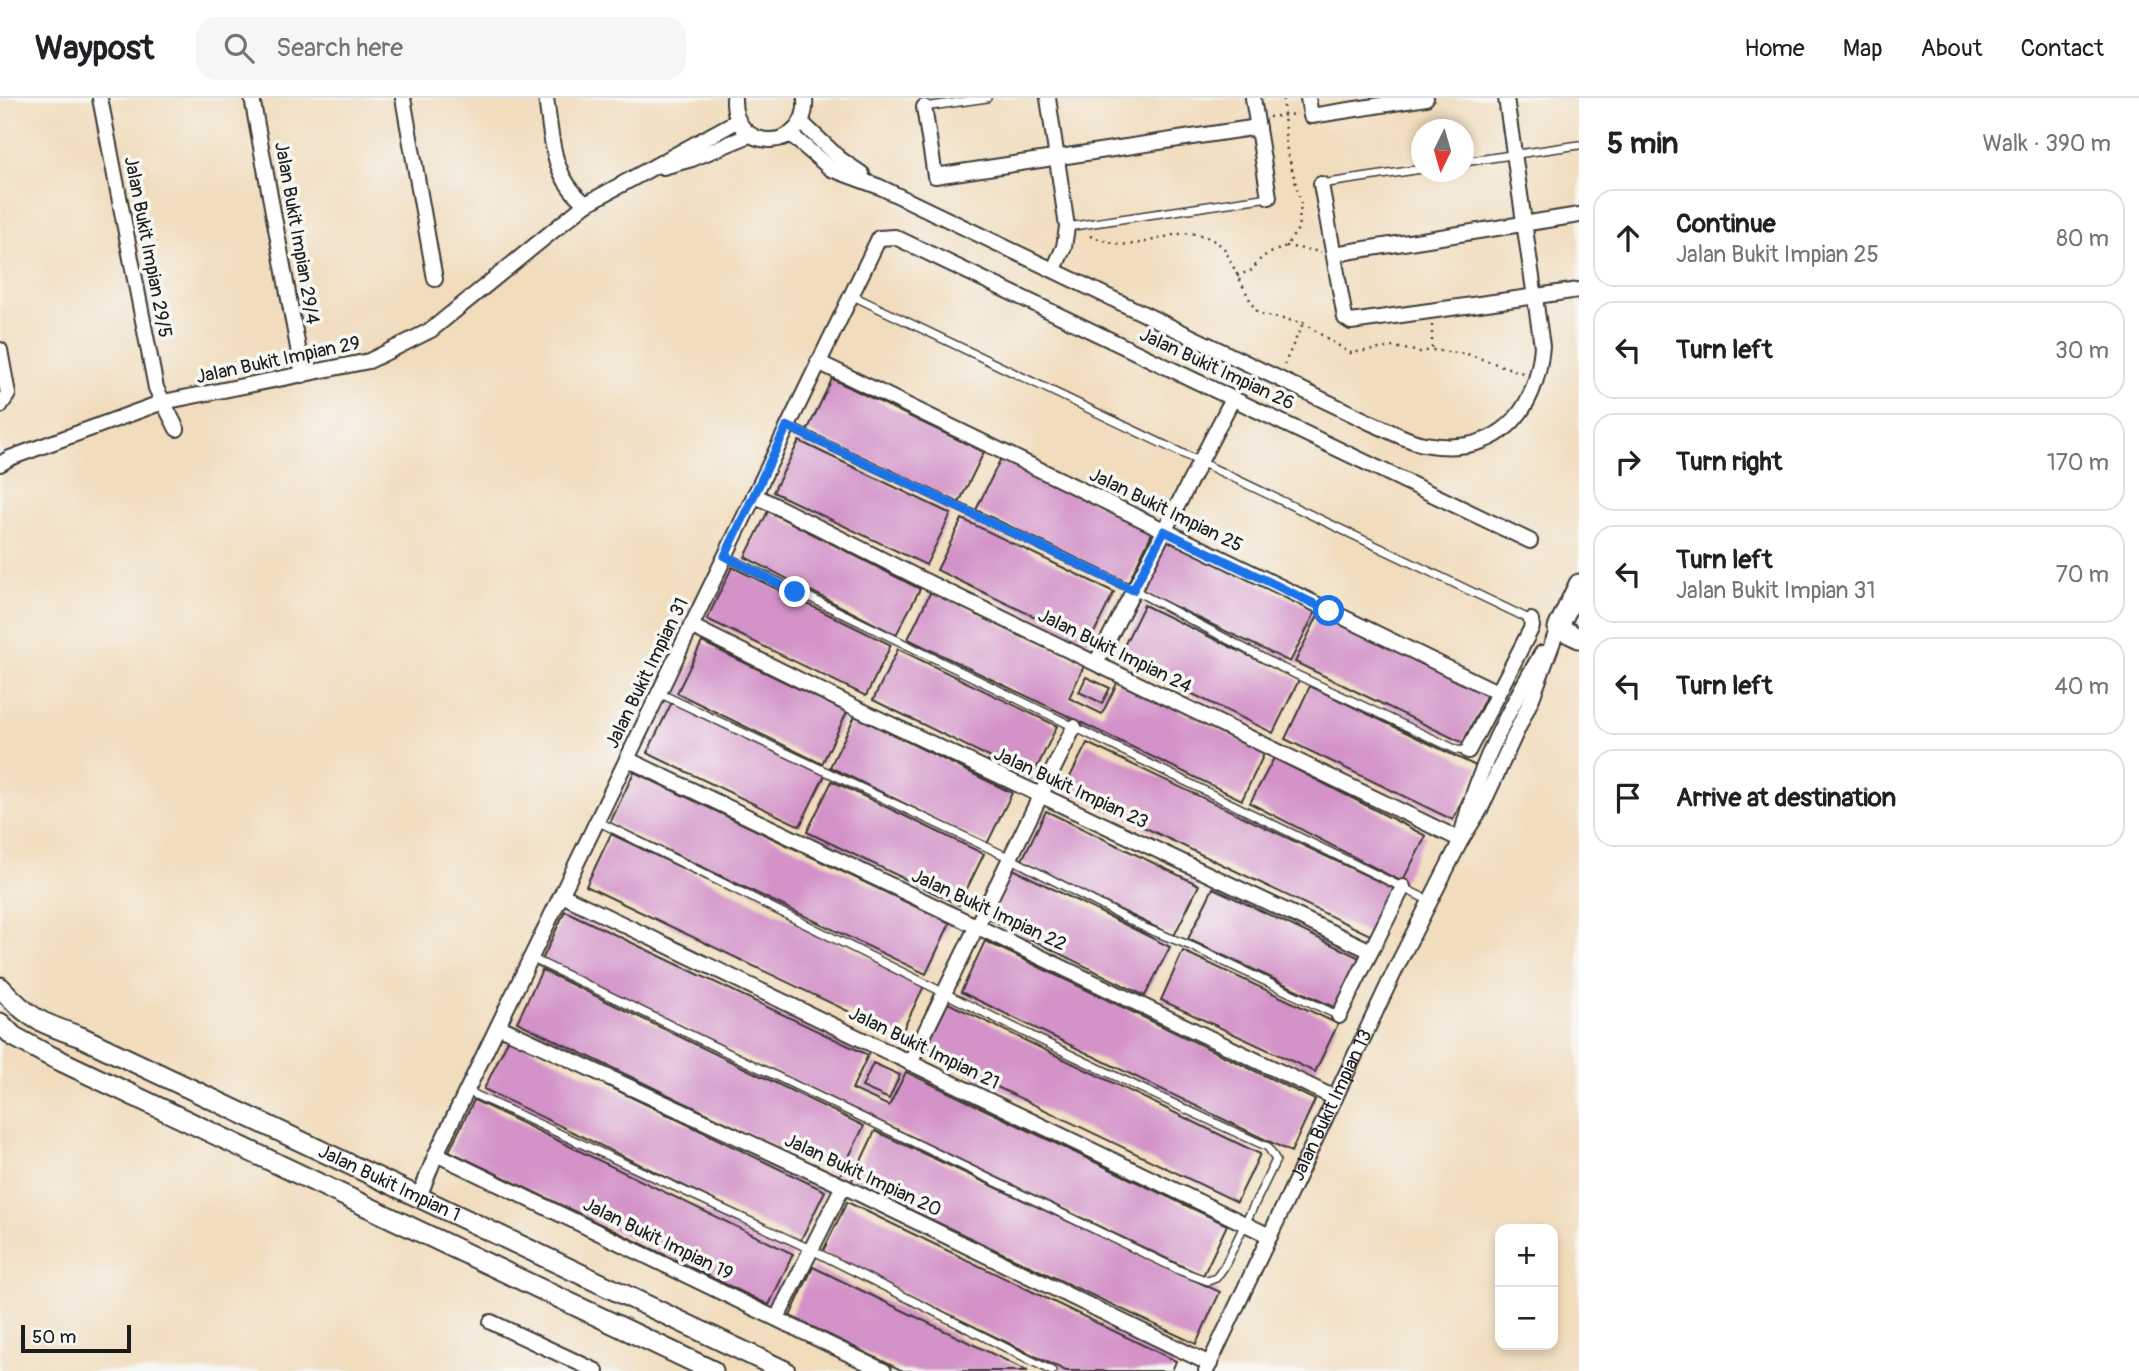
<!DOCTYPE html>
<html lang="en">
<head>
<meta charset="utf-8">
<style>
  body { margin:0; font-family:Pangolin,sans-serif; background:#f6f6f6; color:#202124 }
  .controls { position:absolute; right:21px; bottom:21px; display:grid; overflow:hidden; border-radius:14px; box-shadow:0 4px 10px #0003 }
  .controls button { width:63px; height:63px; display:grid; place-items:center; padding:0; border:0; border-bottom:2px solid #e0e0e0; background:#fff; color:#202124; font:35px sans-serif }
  .compass { position:absolute; left:1411px; top:21px; width:63px; height:63px; border-radius:50%; background:#fff; box-shadow:0 4px 10px #0003; rotate:185deg }
  .scale { position:absolute; left:21px; bottom:18px; width:110px; box-sizing:border-box; padding-left:7px; border:4px solid #1c1c1c; border-top:0; font-size:19px; line-height:24px; white-space:nowrap; color:#1c1c1c; -webkit-text-stroke:5px #f6f6f2; paint-order:stroke }
  .stop { position:absolute; width:21px; height:21px; margin:-16px; border:5px solid #1a73e8; border-radius:50%; background:#fff }
  .stop.end { background:#1a73e8; border-color:#fff; box-shadow:0 2px 7px #0008 }
  .list { margin:0; padding:0; list-style:none }
  h2 { display:flex; justify-content:space-between; align-items:center; height:91px; margin:0; padding:0 28px; font-size:30px }
  h2 small { font-size:23px; font-weight:400; color:#757577 }
  .list li { display:grid; grid-template-columns:46px 1fr auto; gap:21px; align-items:center; box-sizing:border-box; height:98px; margin:0 14px 14px; padding:0 14px; border:2px solid #e0e0e0; border-radius:21px }
  .list b { display:block; font-size:26px; white-space:nowrap }
  .list p { margin:0; font-size:23px; white-space:nowrap; color:#757577 }
  .list em { font-size:23px; font-style:normal; color:#757577 }
  .icon { flex:none; width:38px; height:38px; fill:none; stroke:currentColor; stroke-width:2; stroke-linecap:round; stroke-linejoin:round }
  .map { position:relative; flex:none; width:1579px; height:1273px; overflow:hidden }
  header { display:flex; align-items:center; gap:42px; box-sizing:border-box; height:98px; padding:0 35px; background:#fff; border-bottom:2px solid #e0e0e0 }
  header strong { font-size:33px }
  nav { display:flex; gap:38px; margin-inline-start:auto; font-size:24px }
  .search { width:490px; height:63px; background:#f6f6f6; display:flex; align-items:center; gap:18px; box-sizing:border-box; padding:0 24px; border-radius:21px; color:#757577; font-size:26px }
  main { display:flex }
  aside { flex:1; background:#fff }
  .map>svg:first-child { display:block }
  .building { fill:#d392c8 }
  .lines { fill:none; stroke-linecap:round; stroke-linejoin:round }
  .lane-casing { stroke:#3c3934; stroke-width:10 }
  .street-casing { stroke:#3c3934; stroke-width:18 }
  .secondary-casing { stroke:#3c3934; stroke-width:23 }
  .path { stroke:#3c3934; stroke-width:2.5; stroke-dasharray:2 5; stroke-linecap:butt }
  .lane { stroke:#fff; stroke-width:7 }
  .street { stroke:#fff; stroke-width:14 }
  .secondary { stroke:#fff; stroke-width:19 }
  .route { stroke:#1a73e8; stroke-width:9 }
  .labels { text-anchor:middle; dominant-baseline:central; stroke-width:7; stroke-linejoin:round; paint-order:stroke }
  .street-label { font-size:19px; fill:#1c1c1c; stroke:#f6f6f2 }
</style>
</head>
<body>
<header>
<strong>Waypost</strong>
<div class="search"><svg class="icon" aria-label="search" viewBox="0 0 24 24"><circle cx="10" cy="10" r="6"/><path d="M15 15l6 6"/></svg>Search here</div>
<nav><a>Home</a><a>Map</a><a>About</a><a>Contact</a></nav>
</header>
<main>
<div class="map">
<svg width="1579" height="1273" viewBox="0 0 1579 1273">
  <rect width="100%" height="100%" fill="#f6f6f2"/>
  <filter id="ink" filterUnits="userSpaceOnUse"><feTurbulence type="fractalNoise" baseFrequency=".0143" numOctaves="2"/><feDisplacementMap in="SourceGraphic" scale="14" xChannelSelector="R" yChannelSelector="G"/><feConvolveMatrix kernelMatrix="1 2 1 2 8 2 1 2 1" color-interpolation-filters="sRGB"/></filter>
  <filter id="wash" filterUnits="userSpaceOnUse"><feTurbulence type="fractalNoise" baseFrequency=".00686" numOctaves="4" result="noise"/><feDisplacementMap in="SourceGraphic" scale="28" xChannelSelector="R" yChannelSelector="G"/><feGaussianBlur stdDeviation="1.57" result="paint"/><feColorMatrix in="noise" values="0 0 0 0 0 0 0 0 0 0 0 0 0 0 0 0 0 1.4 0 .05"/><feComposite in="paint" operator="in"/></filter>
  <g filter="url(#wash)">
    <rect width="100%" height="100%" fill="#f1dcbc"/>
    <g id="blocks">
      <g class="building">
        <path d="M832,281L984,354L959,405L807,333Z"/>
        <path d="M799,343L951,416L926,467L773,394Z"/>
        <path d="M1001,360L1153,433L1128,485L976,412Z"/>
        <path d="M768,413L920,491L896,537L745,459Z"/>
        <path d="M962,421L1114,494L1089,545L937,472Z"/>
        <path d="M1163,440L1316,513L1290,564L1138,491Z"/>
        <path d="M732,469L891,547L866,598L707,521Z"/>
        <path d="M931,493L1085,566L1069,600L1102,616L1118,583L1265,654L1242,702L908,541Z"/>
        <path d="M1144,507L1299,582L1273,635L1118,560Z"/>
        <path d="M1320,513L1488,594L1463,645L1295,564Z"/>
        <path d="M702,544L847,614L822,666L677,595Z"/>
        <path d="M898,551L1057,628L1032,680L873,602Z"/>
        <path d="M1086,579L1110,590L1102,605L1079,594Z"/>
        <path d="M1310,588L1478,669L1453,722L1285,641Z"/>
        <path d="M672,604L825,677L800,728L647,655Z"/>
        <path d="M855,618L1012,695L987,746L830,669Z"/>
        <path d="M1087,645L1395,791L1372,838L1064,691Z"/>
        <path d="M1274,660L1426,738L1402,784L1250,705Z"/>
        <path d="M634,674L950,825L926,876L610,725Z"/>
        <path d="M832,683L984,756L959,807L807,734Z"/>
        <path d="M1046,713L1199,787L1174,838L1021,764Z"/>
        <path d="M611,736L925,886L900,938L586,788Z"/>
        <path d="M1013,771L1170,849L1145,898L988,820Z"/>
        <path d="M1213,790L1362,861L1338,911L1188,841Z"/>
        <path d="M565,813L868,957L852,991L889,1008L906,974L1227,1127L1203,1178L542,862Z"/>
        <path d="M985,843L1315,1002L1291,1054L961,894Z"/>
        <path d="M1183,853L1338,926L1315,974L1161,902Z"/>
        <path d="M542,872L864,1028L839,1079L517,924Z"/>
        <path d="M948,905L1260,1056L1237,1104L924,954Z"/>
        <path d="M509,940L825,1093L800,1144L484,991Z"/>
        <path d="M873,965L900,977L889,1001L862,989Z"/>
        <path d="M474,1002L793,1156L769,1207L449,1053Z"/>
        <path d="M875,1033L1220,1194L1196,1246L851,1084Z"/>
        <path d="M847,1104L1176,1263L1172,1273H1066L822,1155Z"/>
        <path d="M813,1169L1028,1273H903L790,1218Z"/>
      </g>
    </g>
  </g>
  <g filter="url(#ink)">
    <use href="#blocks" fill-opacity="0" stroke="#3c3934" stroke-width="2"/>
    <g class="lines">
      <g class="lane-casing">
        <g id="lane">
          <path d="M924,9L987,0"/>
          <path d="M1464,64L1579,47"/>
          <path d="M1321,86L1422,71"/>
          <path d="M1067,129L1269,99"/>
          <path d="M851,197L1531,522"/>
          <path d="M788,328L1134,492L1282,570L1457,652L1468,653"/>
          <path d="M725,458L1430,803"/>
          <path d="M659,595L1010,760L1145,830L1191,848L1339,918"/>
          <path d="M531,860L1181,1173L1208,1183L1216,1180L1224,1169L1276,1062L1268,1049C1042,947 820,832 597,723"/>
          <path d="M467,993L810,1151L1052,1273"/>
        </g>
      </g>
      <g class="street-casing">
        <g id="street">
          <path d="M100,0L156,290L177,331"/>
          <path d="M252,0L303,277"/>
          <path d="M403,0L435,181"/>
          <path d="M546,0C552,40 551,79 586,106"/>
          <path d="M734,0C732,58 810,54 805,0"/>
          <path d="M1048,0L1067,129L1064,149L1054,171"/>
          <path d="M1253,0L1269,99"/>
          <path d="M1308,0L1311,18L1426,0"/>
          <path d="M924,9L935,78L1258,29"/>
          <path d="M801,24L840,61L862,76"/>
          <path d="M790,36L831,71L880,89L1369,324C1387,331 1406,343 1424,346C1497,359 1536,317 1542,248L1506,0"/>
          <path d="M663,69L692,61L750,37"/>
          <path d="M1321,86L1345,220L1351,224L1579,192"/>
          <path d="M1334,156L1579,117"/>
          <path d="M0,252L8,296L0,308"/>
          <path d="M818,264L1497,594"/>
          <path d="M0,366L10,360L163,304L369,263L431,232L586,106L737,23"/>
          <path d="M754,397L919,480L1461,742"/>
          <path d="M691,528L854,609L1371,853L1403,789"/>
          <path d="M1096,565L1233,300"/>
          <path d="M1468,653L1532,529L1531,522"/>
          <path d="M627,661L1335,1000"/>
          <path d="M1463,731C1479,668 1509,610 1542,555"/>
          <path d="M562,797L1270,1138"/>
          <path d="M1339,918L1371,853"/>
          <path d="M498,928L843,1088L1210,1266"/>
          <path d="M910,965L1074,629"/>
          <path d="M419,1099L436,1056"/>
          <path d="M777,1220L843,1088"/>
          <path d="M491,1224L596,1273"/>
          <path d="M884,1273L436,1056L879,140L895,139L1530,443"/>
          <path id="s1" d="M1206,1273L1398,866L1461,742L1481,710L1532,600L1558,530"/>
        </g>
      </g>
      <g class="secondary-casing">
        <g id="secondary">
          <path d="M1579,486L1558,530L1579,540"/>
          <path id="s2" d="M0,889C29,921 41,925 81,939L785,1273"/>
          <path d="M0,925L13,938L46,956L713,1273"/>
        </g>
      </g>
      <g class="path">
        <path d="M1269,19L1297,16"/>
        <path d="M1090,138C1105,143 1118,148 1134,146C1167,142 1191,122 1224,150L1255,212L1263,217L1303,225L1350,255L1394,249L1420,254L1432,252L1467,256L1523,275"/>
        <path d="M1286,148L1321,154"/>
        <path d="M1237,178L1252,172L1262,159L1286,148L1298,131L1301,106L1286,48L1283,0"/>
        <path d="M1432,227V252"/>
        <path d="M1284,267L1303,225"/>
      </g>
      <use href="#lane" class="lane"/>
      <use href="#street" class="street"/>
      <use href="#secondary" class="secondary"/>
    </g>
  </g>
  <g class="lines" filter="url(#ink)">
    <path class="route" d="M795,494L725,458L787,328L1133,492L1164,433L1329,513"/>
  </g>
  <g class="labels">
    <g class="street-label">
      <text transform="translate(297 135) rotate(80)">Jalan Bukit Impian 29/4</text>
      <text transform="translate(148 149) rotate(79)">Jalan Bukit Impian 29/5</text>
      <text transform="translate(278 262) rotate(-12)">Jalan Bukit Impian 29</text>
      <text transform="translate(1217 271) rotate(25)">Jalan Bukit Impian 26</text>
      <text transform="translate(1166 412) rotate(26)">Jalan Bukit Impian 25</text>
      <text transform="translate(1115 553) rotate(26)">Jalan Bukit Impian 24</text>
      <text transform="translate(647 575) rotate(-64)">Jalan Bukit Impian 31</text>
      <text transform="translate(1071 690) rotate(25)">Jalan Bukit Impian 23</text>
      <text transform="translate(989 812) rotate(25)">Jalan Bukit Impian 22</text>
      <text transform="translate(924 950) rotate(26)">Jalan Bukit Impian 21</text>
      <text stroke="none"><textPath href="#s1" startOffset="294">Jalan Bukit Impian 13</textPath></text>
      <text transform="translate(863 1077) rotate(25)">Jalan Bukit Impian 20</text>
      <text stroke="none"><textPath href="#s2" startOffset="438">Jalan Bukit Impian 1</textPath></text>
      <text transform="translate(658 1141) rotate(26)">Jalan Bukit Impian 19</text>
    </g>
  </g>
</svg>
<div class="controls">
<button>+</button>
<button>−</button>
</div>
<svg class="compass" viewBox="-18 -18 36 36"><path d="M0-13l5 13h-10z" fill="#e53935"/><path d="M0 13l5-13h-10z" fill="#757577"/></svg>
<div class="scale">50 m</div>
<div class="stop" style="left:1329px;top:513px"></div>
<div class="stop end" style="left:795px;top:494px"></div>
</div>
<aside>
<h2>5 min<small>Walk · 390 m</small></h2>
<ul class="list">
<li><svg class="icon" aria-label="ahead" viewBox="0 0 24 24"><path d="M12 20V5M6 11l6-6 6 6"/></svg><div><b>Continue</b><p>Jalan Bukit Impian 25</p></div><em>80 m</em></li>
<li><svg class="icon" aria-label="left" viewBox="0 0 24 24"><path d="M17 20v-9H6M10 6l-5 5 5 5"/></svg><div><b>Turn left</b></div><em>30 m</em></li>
<li><svg class="icon" aria-label="right" viewBox="0 0 24 24"><path d="M7 20v-9h11M14 6l5 5-5 5"/></svg><div><b>Turn right</b></div><em>170 m</em></li>
<li><svg class="icon" aria-label="left" viewBox="0 0 24 24"><path d="M17 20v-9H6M10 6l-5 5 5 5"/></svg><div><b>Turn left</b><p>Jalan Bukit Impian 31</p></div><em>70 m</em></li>
<li><svg class="icon" aria-label="left" viewBox="0 0 24 24"><path d="M17 20v-9H6M10 6l-5 5 5 5"/></svg><div><b>Turn left</b></div><em>40 m</em></li>
<li><svg class="icon" aria-label="arrive" viewBox="0 0 24 24"><path d="M6 21V4h12l-3 4 3 4H6"/></svg><div><b>Arrive at destination</b></div></li>
</ul>
</aside>
</main>
</body>
</html>
